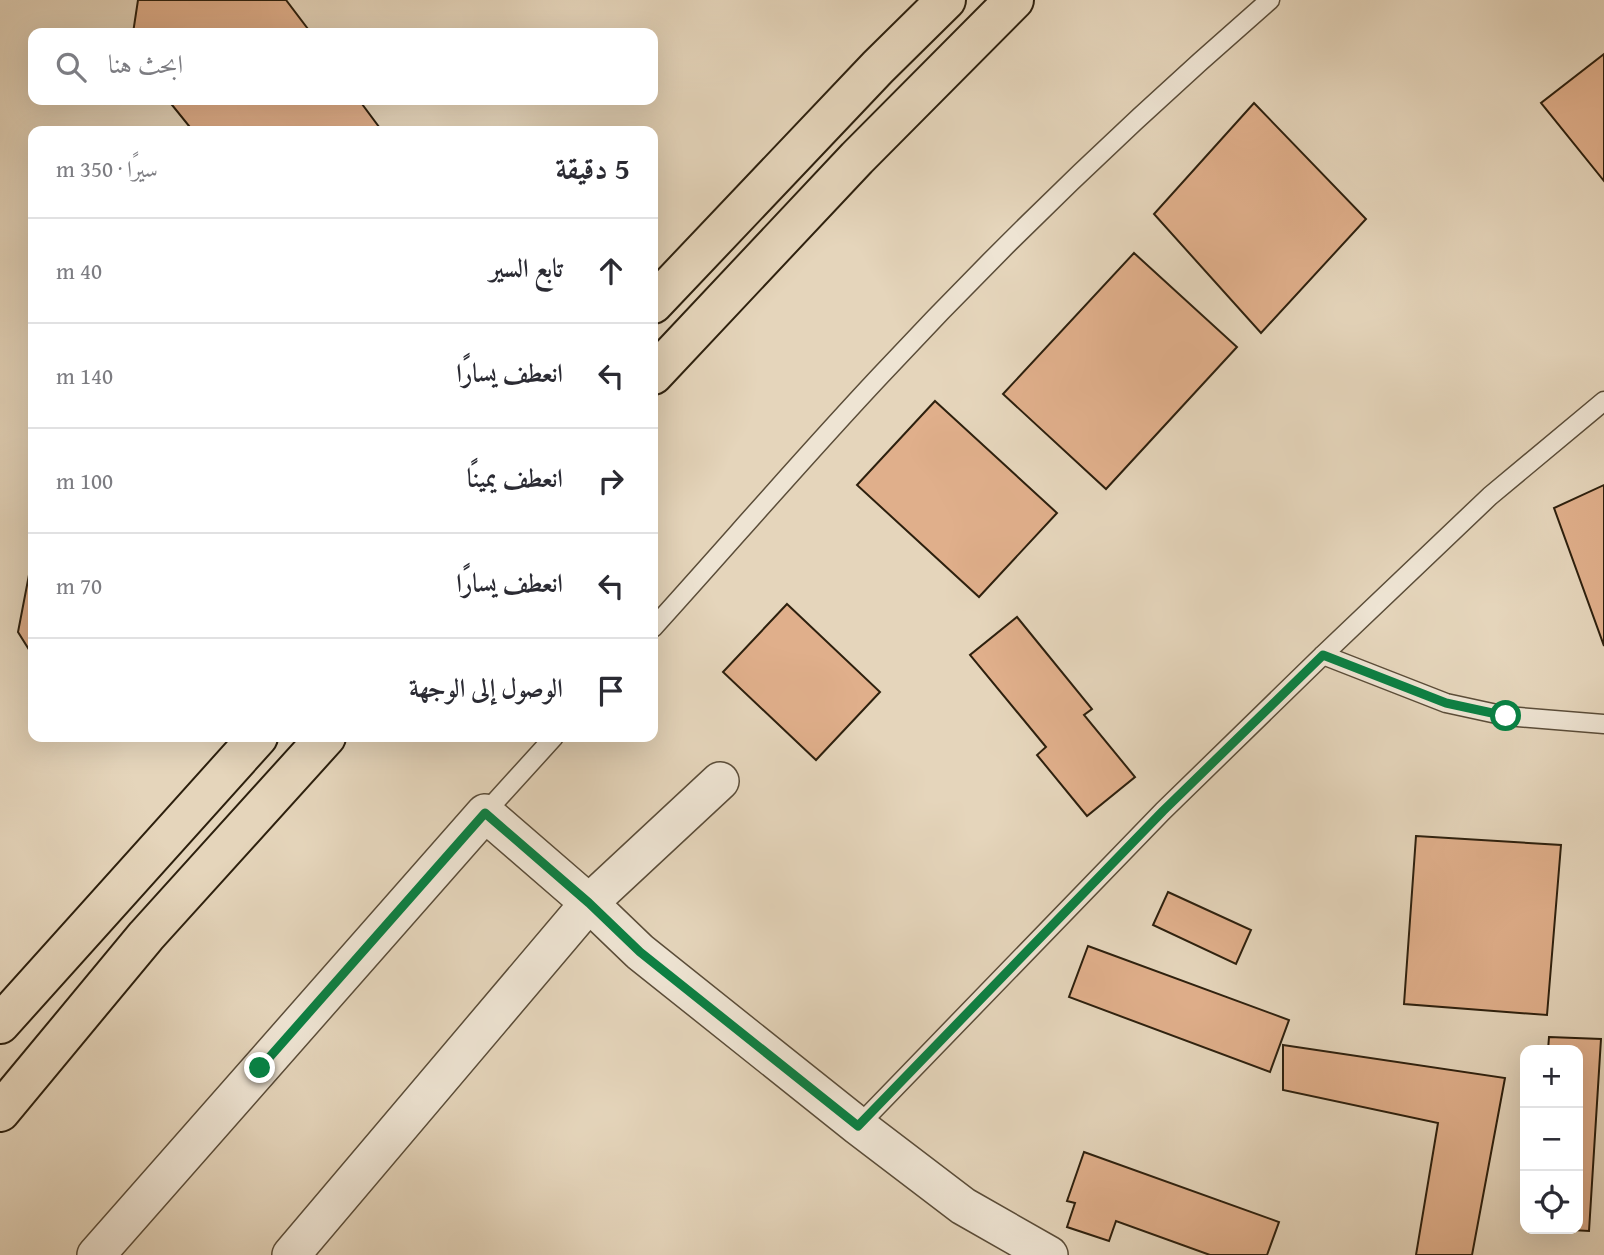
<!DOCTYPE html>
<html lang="ar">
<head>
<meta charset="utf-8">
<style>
  body { margin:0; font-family:"Gentium Book Plus",Amiri,serif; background:#f2f2f3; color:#2b2b33; direction:rtl }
  .controls { position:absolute; right:21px; bottom:21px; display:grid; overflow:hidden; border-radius:14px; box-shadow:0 7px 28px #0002 }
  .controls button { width:63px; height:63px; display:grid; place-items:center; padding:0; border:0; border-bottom:2px solid #e1e1e2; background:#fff; color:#2b2b33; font:35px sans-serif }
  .stop { position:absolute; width:21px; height:21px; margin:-16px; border:5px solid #0b8043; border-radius:50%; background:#fff }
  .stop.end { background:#0b8043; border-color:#fff; box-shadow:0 2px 7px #0008 }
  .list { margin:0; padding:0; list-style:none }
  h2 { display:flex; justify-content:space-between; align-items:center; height:91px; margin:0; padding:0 28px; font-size:30px }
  h2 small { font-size:23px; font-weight:400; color:#7c7c81 }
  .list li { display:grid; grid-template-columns:46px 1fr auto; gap:21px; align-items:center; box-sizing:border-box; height:105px; padding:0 28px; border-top:2px solid #e1e1e2 }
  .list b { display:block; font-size:26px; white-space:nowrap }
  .list em { font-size:23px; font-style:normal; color:#7c7c81 }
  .icon { flex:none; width:38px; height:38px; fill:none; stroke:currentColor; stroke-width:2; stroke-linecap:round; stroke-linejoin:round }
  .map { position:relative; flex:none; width:1604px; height:1255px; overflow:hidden; direction:ltr }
  .search { position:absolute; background:#fff; box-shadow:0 7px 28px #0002; left:28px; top:28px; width:630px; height:77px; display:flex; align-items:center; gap:18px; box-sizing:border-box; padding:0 24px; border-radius:14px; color:#7c7c81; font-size:26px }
  .panel { position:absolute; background:#fff; box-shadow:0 7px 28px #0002; left:28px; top:126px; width:630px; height:616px; border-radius:14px; direction:rtl }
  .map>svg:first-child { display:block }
  .building { fill:#e0af8b; stroke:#2d200e; stroke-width:2 }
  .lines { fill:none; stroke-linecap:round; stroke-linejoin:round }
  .lane-casing { stroke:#5b4d39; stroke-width:21 }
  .street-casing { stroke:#5b4d39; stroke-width:40 }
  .highway-casing { stroke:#2d200e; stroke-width:42 }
  .lane { stroke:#eee4d3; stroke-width:18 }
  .street { stroke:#eee4d3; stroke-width:37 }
  .highway { stroke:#e5d5bb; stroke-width:38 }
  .route { stroke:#0b8043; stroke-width:9 }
</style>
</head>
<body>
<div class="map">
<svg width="1604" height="1255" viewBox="0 0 1604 1255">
  <rect width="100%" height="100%" fill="#e5d5bb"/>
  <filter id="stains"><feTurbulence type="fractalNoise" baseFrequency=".00286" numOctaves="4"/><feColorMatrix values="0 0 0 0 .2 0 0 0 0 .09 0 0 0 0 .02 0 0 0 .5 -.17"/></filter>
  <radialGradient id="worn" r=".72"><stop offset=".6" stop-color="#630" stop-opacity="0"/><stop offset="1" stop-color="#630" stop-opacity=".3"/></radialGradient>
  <g class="building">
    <path d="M138,0H286L311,33H133Z"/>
    <path d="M1604,54V181L1541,103Z"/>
    <path d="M168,100H359L382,131H193Z"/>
    <path d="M1254,103L1366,219L1261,333L1154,214Z"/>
    <path d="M1134,253L1237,347L1106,489L1003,394Z"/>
    <path d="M935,401L1057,513L979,597L857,485Z"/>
    <path d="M1604,485V646L1554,508Z"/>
    <path d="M33,554V656L18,632Z"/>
    <path d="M787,604L880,692L816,760L723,672Z"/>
    <path d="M1017,617L1092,709L1084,715L1135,777L1087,816L1037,755L1046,747L970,655Z"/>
    <path d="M1416,836L1561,845L1547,1015L1404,1004Z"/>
    <path d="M1168,892L1251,930L1236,964L1153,925Z"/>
    <path d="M1088,946L1289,1020L1270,1072L1069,997Z"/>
    <path d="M1549,1037L1601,1039L1589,1231L1553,1229H1578V1050H1548Z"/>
    <path d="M1283,1045L1505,1078L1472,1255H1416L1438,1123L1283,1090Z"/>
    <path d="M1084,1152L1279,1222L1267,1255H1210L1116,1221L1109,1241L1067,1227L1075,1203L1067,1201Z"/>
  </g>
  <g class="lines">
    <g class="lane-casing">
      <g id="lane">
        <path d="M653,628C729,544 803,458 880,376C1003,244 1134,118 1270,0"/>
        <path d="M1323,655L1446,703L1506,716L1604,724"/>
        <path d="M485,813L554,737"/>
        <path d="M858,1126L1163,811L1323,655L1490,496L1604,401"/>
      </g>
    </g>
    <g class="street-casing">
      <g id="street">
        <path d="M96,1255L485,813L589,903L640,952L858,1126L963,1206L1049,1255"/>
        <path d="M291,1255L589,903L720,781"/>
      </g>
    </g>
    <g class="highway-casing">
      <g id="highway">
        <path d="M653,304L878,67L946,0"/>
        <path d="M653,375L857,158L1014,0"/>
        <path d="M0,1024L258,737"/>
        <path d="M0,1112L146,936L326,737"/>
      </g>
    </g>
    <use href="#lane" class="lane"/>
    <use href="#street" class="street"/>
    <use href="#highway" class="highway"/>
  </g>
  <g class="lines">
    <path class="route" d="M260,1068L485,813L589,903L640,952L858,1126L1163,811L1323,655L1446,703L1506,716"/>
  </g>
  <rect width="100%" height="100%" filter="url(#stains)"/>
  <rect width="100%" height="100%" fill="url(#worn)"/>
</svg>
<div class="controls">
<button>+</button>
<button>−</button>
<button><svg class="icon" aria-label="locate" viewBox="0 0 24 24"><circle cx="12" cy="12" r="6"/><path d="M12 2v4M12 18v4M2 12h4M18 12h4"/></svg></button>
</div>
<div class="stop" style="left:1506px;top:716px"></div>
<div class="stop end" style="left:260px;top:1068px"></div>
<div class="search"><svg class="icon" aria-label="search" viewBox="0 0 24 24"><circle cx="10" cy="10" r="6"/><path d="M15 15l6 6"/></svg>ابحث هنا</div>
<section class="panel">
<h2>5 دقيقة<small>سيرًا · 350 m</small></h2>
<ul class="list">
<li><svg class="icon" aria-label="ahead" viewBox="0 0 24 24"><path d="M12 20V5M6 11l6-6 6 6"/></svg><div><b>تابع السير</b></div><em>40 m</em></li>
<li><svg class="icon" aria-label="left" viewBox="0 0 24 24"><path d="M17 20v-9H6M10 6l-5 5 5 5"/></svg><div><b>انعطف يسارًا</b></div><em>140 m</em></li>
<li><svg class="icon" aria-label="right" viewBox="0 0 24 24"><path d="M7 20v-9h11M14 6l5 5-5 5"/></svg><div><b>انعطف يمينًا</b></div><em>100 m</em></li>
<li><svg class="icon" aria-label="left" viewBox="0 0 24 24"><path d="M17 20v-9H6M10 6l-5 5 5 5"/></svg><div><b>انعطف يسارًا</b></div><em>70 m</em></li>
<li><svg class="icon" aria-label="arrive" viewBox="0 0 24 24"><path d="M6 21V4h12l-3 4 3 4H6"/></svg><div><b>الوصول إلى الوجهة</b></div></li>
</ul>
</section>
</div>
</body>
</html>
